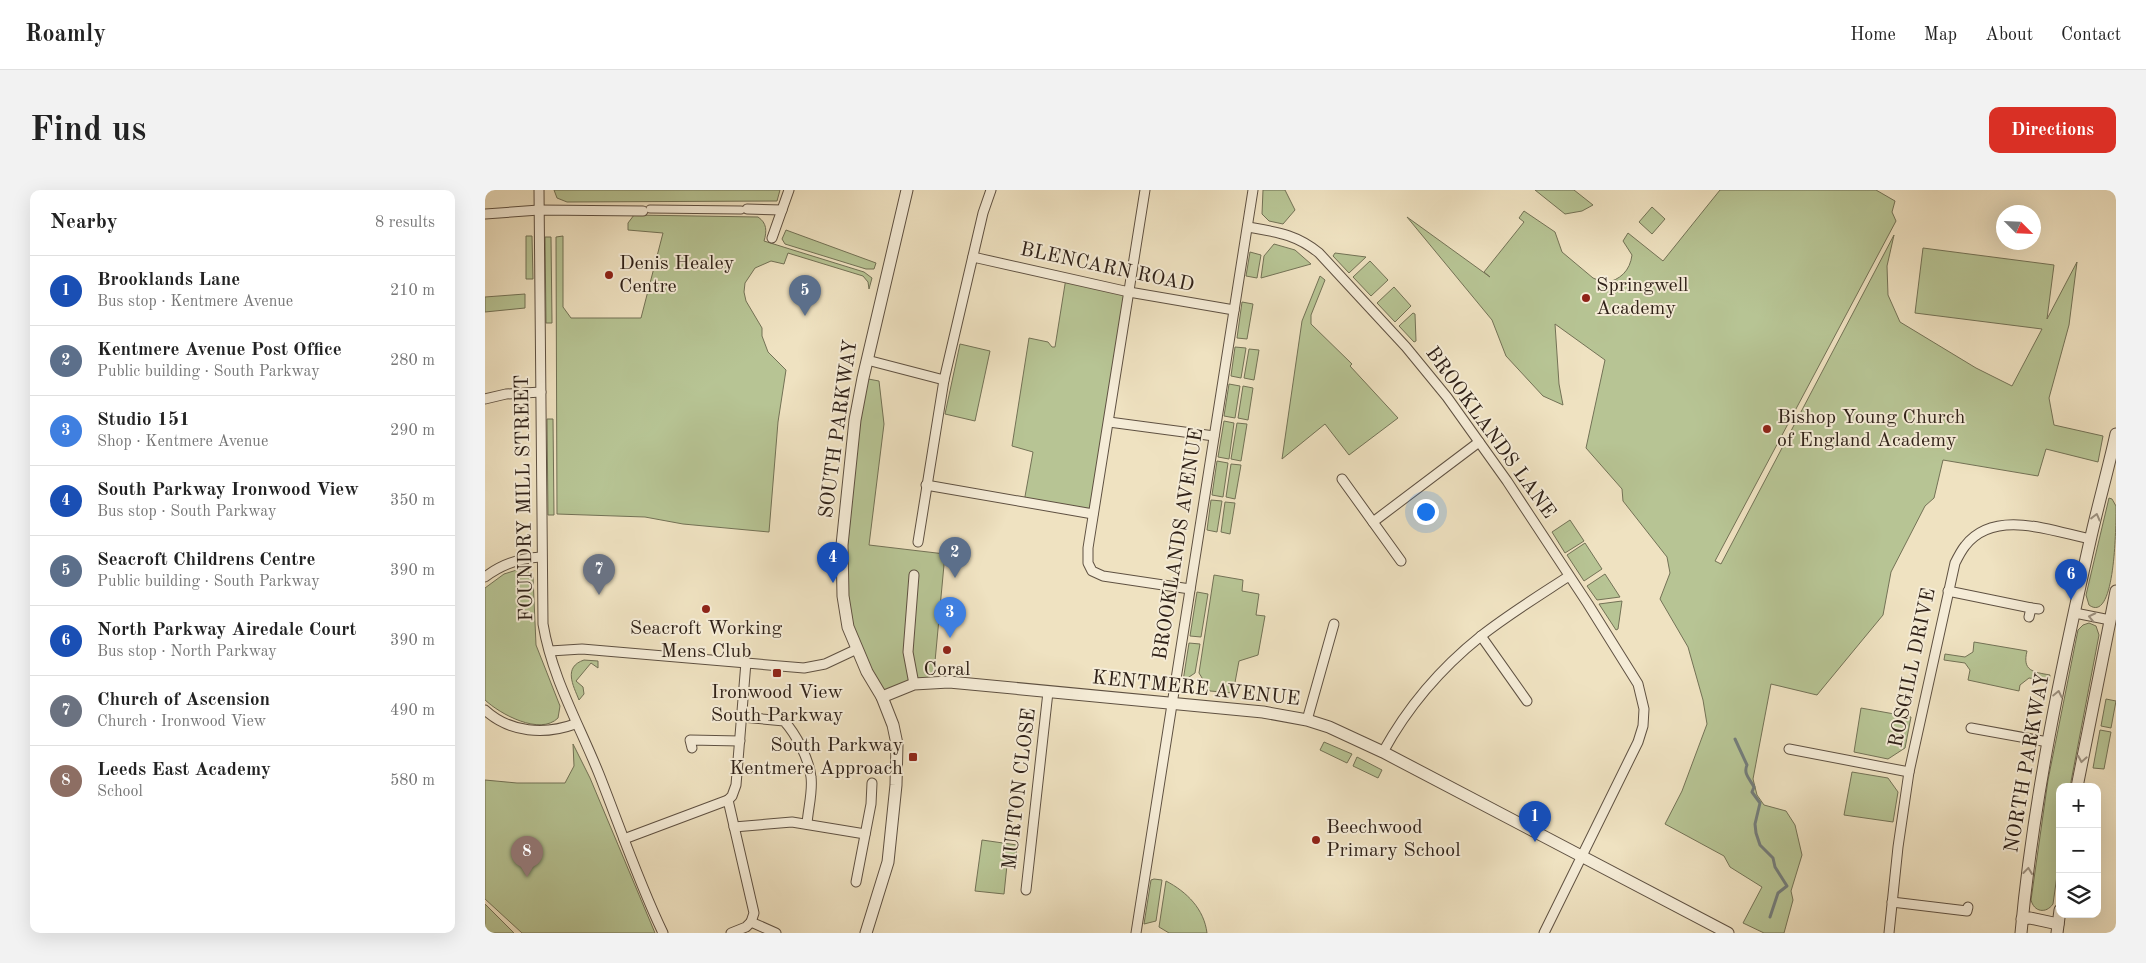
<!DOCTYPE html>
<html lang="en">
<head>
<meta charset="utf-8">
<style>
  body { margin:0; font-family:"Old Standard TT",serif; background:#f2f2f2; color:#222 }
  .controls { position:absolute; right:15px; bottom:15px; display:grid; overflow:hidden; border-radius:10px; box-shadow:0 5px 20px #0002 }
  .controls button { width:45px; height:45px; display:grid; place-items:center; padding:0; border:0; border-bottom:1px solid #e0e0e0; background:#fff; color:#222; font:25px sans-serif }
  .compass { position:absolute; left:1511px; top:15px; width:45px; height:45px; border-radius:50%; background:#fff; box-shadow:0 5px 20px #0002; rotate:114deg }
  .you { position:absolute; left:940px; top:321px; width:18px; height:18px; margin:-12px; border:4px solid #fff; border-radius:50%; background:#1a73e8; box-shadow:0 0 0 8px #1a73e833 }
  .badge { display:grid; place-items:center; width:32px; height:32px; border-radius:50%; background:#d93025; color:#fff; font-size:16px; font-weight:700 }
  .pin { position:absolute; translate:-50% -41px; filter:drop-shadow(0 1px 2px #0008) }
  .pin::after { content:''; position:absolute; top:26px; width:18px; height:15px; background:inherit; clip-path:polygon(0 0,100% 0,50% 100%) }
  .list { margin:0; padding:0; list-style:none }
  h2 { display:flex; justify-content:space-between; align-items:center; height:65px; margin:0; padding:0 20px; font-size:21px }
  h2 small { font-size:16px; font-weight:400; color:#767676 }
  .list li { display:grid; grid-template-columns:32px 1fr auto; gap:15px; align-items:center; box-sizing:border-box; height:70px; padding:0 20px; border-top:1px solid #e0e0e0 }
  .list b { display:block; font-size:19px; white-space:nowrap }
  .list p { margin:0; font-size:16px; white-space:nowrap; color:#767676 }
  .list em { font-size:16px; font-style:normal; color:#767676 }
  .icon { flex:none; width:28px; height:28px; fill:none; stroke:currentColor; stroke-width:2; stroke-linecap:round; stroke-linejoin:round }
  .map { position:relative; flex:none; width:1631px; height:743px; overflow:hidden; border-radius:10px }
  header { display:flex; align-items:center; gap:30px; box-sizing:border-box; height:70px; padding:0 25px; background:#fff; border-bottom:1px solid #e0e0e0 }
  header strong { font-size:24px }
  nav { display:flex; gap:28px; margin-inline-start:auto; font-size:18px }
  .intro { display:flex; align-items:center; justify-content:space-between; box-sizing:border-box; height:120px; padding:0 30px }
  h1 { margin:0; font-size:35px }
  .button { padding:12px 22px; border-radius:10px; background:#d93025; color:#fff; font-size:18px; font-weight:700 }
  main { display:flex; gap:30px; padding:0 30px }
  aside { flex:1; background:#fff; border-radius:10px; box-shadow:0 5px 20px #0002 }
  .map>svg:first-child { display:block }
  .green { fill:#b7c494; stroke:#737256 }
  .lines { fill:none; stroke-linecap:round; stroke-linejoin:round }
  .stream { stroke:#737d7c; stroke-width:3 }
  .pedestrian-casing { stroke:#5f5142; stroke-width:9 }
  .minor-casing { stroke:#5f5142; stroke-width:11 }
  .tertiary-casing { stroke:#5f5142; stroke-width:13 }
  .pedestrian { stroke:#f5ecd7; stroke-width:7 }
  .minor { stroke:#f5ecd7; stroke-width:9 }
  .tertiary { stroke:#f5ecd7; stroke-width:11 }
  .oneway { stroke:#9c9181 }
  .poi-dot { fill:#8f2418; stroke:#f5ecd7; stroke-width:2 }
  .labels { text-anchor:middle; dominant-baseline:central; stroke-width:4; stroke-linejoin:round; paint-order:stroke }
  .poi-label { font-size:20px; fill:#2f2118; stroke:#f5ecd7; text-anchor:start }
  .street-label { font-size:20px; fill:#2f2118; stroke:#f5ecd7 }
</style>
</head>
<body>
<header>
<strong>Roamly</strong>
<nav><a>Home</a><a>Map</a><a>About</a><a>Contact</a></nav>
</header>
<div class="intro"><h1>Find us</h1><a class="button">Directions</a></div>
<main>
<aside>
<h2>Nearby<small>8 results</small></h2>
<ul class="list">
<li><span class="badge" style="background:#1a4fb4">1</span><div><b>Brooklands Lane</b><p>Bus stop · Kentmere Avenue</p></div><em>210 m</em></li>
<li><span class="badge" style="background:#5c6f8a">2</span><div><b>Kentmere Avenue Post Office</b><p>Public building · South Parkway</p></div><em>280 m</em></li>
<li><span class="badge" style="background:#3f7fe0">3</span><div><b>Studio 151</b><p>Shop · Kentmere Avenue</p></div><em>290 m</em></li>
<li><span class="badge" style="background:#1a4fb4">4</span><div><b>South Parkway Ironwood View</b><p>Bus stop · South Parkway</p></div><em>350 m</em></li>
<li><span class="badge" style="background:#5c6f8a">5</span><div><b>Seacroft Childrens Centre</b><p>Public building · South Parkway</p></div><em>390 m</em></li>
<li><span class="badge" style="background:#1a4fb4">6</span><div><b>North Parkway Airedale Court</b><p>Bus stop · North Parkway</p></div><em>390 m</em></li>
<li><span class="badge" style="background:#6b7280">7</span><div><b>Church of Ascension</b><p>Church · Ironwood View</p></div><em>490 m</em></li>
<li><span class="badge" style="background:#8d6e63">8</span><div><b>Leeds East Academy</b><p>School</p></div><em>580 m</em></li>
</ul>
</aside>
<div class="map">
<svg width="1631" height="743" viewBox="0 0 1631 743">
  <rect width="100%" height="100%" fill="#efe2c1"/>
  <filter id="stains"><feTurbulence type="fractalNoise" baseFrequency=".004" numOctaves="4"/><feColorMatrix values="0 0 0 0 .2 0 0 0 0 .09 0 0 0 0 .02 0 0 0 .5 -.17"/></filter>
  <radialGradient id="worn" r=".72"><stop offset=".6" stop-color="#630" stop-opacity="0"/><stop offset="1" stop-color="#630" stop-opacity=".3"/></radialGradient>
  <g class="green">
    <path d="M69,0H295L292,11L82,12L72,8Z"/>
    <path d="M778,0H800L810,20L798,34L784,31L777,24Z"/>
    <path d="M1050,0H1089L1108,15L1097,21L1080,24Z"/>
    <path d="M1235,0H1391L1410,11L1407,22L1411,31L1230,371L1236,374L1409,45L1402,76L1403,105L1415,132L1491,178L1527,196L1557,139L1430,123L1438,58L1569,75L1562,129L1592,72L1584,135L1564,208L1569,235L1618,246L1613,272L1561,259L1553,286L1458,270L1449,308L1440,316L1406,382L1398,425L1332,505L1286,494L1268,589L1272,605L1279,615L1301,621L1310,635L1317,665L1306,701L1308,710L1299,743H1279L1258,733L1277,697L1245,677L1239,666L1180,634L1197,601L1222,534L1218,510L1203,457L1175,409L1185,383L1182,367L1138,311L1137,299L1101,258L1120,170L1070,134L1074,194L1078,215L1058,206L1021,166L1007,130L922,27L1005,87L999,82L1039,32L1034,28L1039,21L1070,42L1077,62L1108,88L1120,93C1135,90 1145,81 1147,65L1138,51L1143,43L1178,71Z"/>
    <path d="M1167,17L1180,29L1167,44L1154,32Z"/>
    <path d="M149,25L273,27C282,33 282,41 279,51L379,82L387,88L384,99L383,92L378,86L303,63L299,74L286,71L270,78L260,93L259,102L261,111L277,138V146L283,162L301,180L293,232L284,342L198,334L160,327L72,324L71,47L78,46V117L86,128H156L178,43L143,40V33Z"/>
    <path d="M301,40L391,73L389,79H381L300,54L297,49Z"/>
    <path d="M41,46H47L48,89H41Z"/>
    <path d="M60,47H66L67,133H61Z"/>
    <path d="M789,54L810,60L826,74L776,88L779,66Z"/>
    <path d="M765,62L776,65L772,88L761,86Z"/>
    <path d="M850,63L881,67L864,83L848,66Z"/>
    <path d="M885,71L903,90L886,106L868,87Z"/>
    <path d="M835,86L840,90L826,125V134L867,174L865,176L913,228L864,265L840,234L797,269L817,131Z"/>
    <path d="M581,88L644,102L608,324L539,312L548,262L527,256L544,148L563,152L567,157H570Z"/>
    <path d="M909,97L926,116L910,132L892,113Z"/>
    <path d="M40,104V118L0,122V107Z"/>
    <path d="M757,112L768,114L762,149L752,148Z"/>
    <path d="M928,123L930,124L931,151L929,152L914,136Z"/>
    <path d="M475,154L505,161L490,231L460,224Z"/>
    <path d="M750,157L761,158L756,188L746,186Z"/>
    <path d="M764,159L774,160L769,190L759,188Z"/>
    <path d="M378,188L394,191L399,234L384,355L460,364L448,493L397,507L382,482L358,406Z"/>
    <path d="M744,194L755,196L750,228L739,226Z"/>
    <path d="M758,196L768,198L763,230L753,228Z"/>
    <path d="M62,229H68L69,325H63Z"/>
    <path d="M739,231L749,233L744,269L733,267Z"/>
    <path d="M752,233L762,234L756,271L746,269Z"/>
    <path d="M732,271L743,273L738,307L727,305Z"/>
    <path d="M746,274L756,275L750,309L741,307Z"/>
    <path d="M1624,308L1627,309L1631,316C1631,331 1631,435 1604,415L1601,405Z"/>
    <path d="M726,310L737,311L732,342L722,340Z"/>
    <path d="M740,312L750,313L745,344L736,342Z"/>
    <path d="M1085,330L1099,351L1080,363L1067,342Z"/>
    <path d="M1100,353L1117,379L1099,391L1082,365Z"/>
    <path d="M35,379L43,381L48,387L51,455L75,516L73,528C55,546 15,524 0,510V398L19,384Z"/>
    <path d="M1120,384L1135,407L1112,410L1102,396Z"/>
    <path d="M729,385L758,390L757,401L774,404L771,425L780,426L773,465L754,471L748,503L725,501L714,483Z"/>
    <path d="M712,402L723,404L716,447L705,446Z"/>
    <path d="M1137,411L1133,439L1131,440L1114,414Z"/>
    <path d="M1604,433L1611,436L1614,445L1585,597H1575V664L1568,714C1561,724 1549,722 1546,710L1563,590L1593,440L1598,435Z"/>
    <path d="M1489,452L1542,461C1537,481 1548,482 1565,485L1564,491L1544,488L1535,495L1534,501L1483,490L1485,480L1480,473L1459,470L1460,464L1480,467L1488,462Z"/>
    <path d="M704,453L715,454L710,483L698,491Z"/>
    <path d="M99,470L113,471V478L106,473L91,491L98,497L99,504L94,510C88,495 78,477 99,470Z"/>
    <path d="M1621,509L1631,511L1626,538L1616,536Z"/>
    <path d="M1376,518L1426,527L1420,558L1403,569L1369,562Z"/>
    <path d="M1615,540L1626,542L1619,579L1608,578Z"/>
    <path d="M839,552L867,564L862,573L835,560Z"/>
    <path d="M88,554L105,588L170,743H37L0,709V590L32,593H80L89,576Z"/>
    <path d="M872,567L897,580L893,588L868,576Z"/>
    <path d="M1367,582L1403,588L1413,602L1408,632L1359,625Z"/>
    <path d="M497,650L532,655L531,665L522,675L519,704L490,701Z"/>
    <path d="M669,689L677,690L671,731L659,734L666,690Z"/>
    <path d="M681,691C702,702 719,719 722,743H684L674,737Z"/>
    <path d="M0,714L29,743H0Z"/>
  </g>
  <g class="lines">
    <path class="stream" d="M1250,549L1262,575C1258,584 1265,589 1269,597L1267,602L1275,613L1270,634L1271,643L1275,655L1288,668L1290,677L1302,696L1293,703L1285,727"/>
    <g class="pedestrian-casing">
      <path id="pedestrian" d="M165,19L256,20"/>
    </g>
    <g class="minor-casing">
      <g id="minor">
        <path d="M54,0L58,434C67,488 94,534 114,584C135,637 153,691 178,743"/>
        <path d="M660,0L603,358V373L607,381L618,386L705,399"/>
        <path d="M262,19L297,20"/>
        <path d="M0,24L54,20L158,21"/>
        <path d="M763,37C791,42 811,44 834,63L921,157L962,207L1022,291L1103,414L1153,494L1159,519L1158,536L1153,552L1059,743"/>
        <path d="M287,48L304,0"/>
        <path d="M488,67L644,102L749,120"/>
        <path d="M382,170L459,190"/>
        <path d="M0,209L21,204L56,202"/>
        <path d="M624,232L729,246"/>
        <path d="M857,289L916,371"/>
        <path d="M441,295L608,324"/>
        <path d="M888,332L994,252"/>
        <path d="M433,352L459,190L498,23L506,0"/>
        <path d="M429,385L423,462L429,494"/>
        <path d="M0,387C17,374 35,368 56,367"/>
        <path d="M1463,401L1546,418"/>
        <path d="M1590,423L1625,430"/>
        <path d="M1544,427L1546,418L1554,419"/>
        <path d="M996,446L1042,511"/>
        <path d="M65,461L97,459L319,478L340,474L372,459"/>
        <path d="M0,520C25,543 60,545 90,534"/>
        <path d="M257,527L299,531C311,544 324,569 326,587C328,601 323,619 322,634"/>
        <path d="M822,530L849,434"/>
        <path d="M1486,538L1563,552"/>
        <path d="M207,558L205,550L255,551"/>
        <path d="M1304,559L1424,582"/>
        <path d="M898,562C922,518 956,478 996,446C1024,424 1055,405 1084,386"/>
        <path d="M243,610L247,606L251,595L261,472"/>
        <path d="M249,637L307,632L380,644"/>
        <path d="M139,649L243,610L269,723L266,732"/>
        <path d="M371,692L386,614L387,593"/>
        <path d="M541,700L563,502"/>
        <path d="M1407,712L1482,721L1483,717"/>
        <path d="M246,743L261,737L266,732L291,743"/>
        <path d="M651,743L768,0"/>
        <path d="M1404,743L1413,657L1424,582L1470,373C1473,367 1476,361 1480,356C1509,318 1567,341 1605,349"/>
      </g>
    </g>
    <g class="tertiary-casing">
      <g id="tertiary">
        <path d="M397,507L429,494L464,492L778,522L822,530L844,537L898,562L1243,743"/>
        <path d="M1592,597L1631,401"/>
        <path d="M1537,729L1545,728L1573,734"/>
        <path d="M381,743L403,672L411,595L412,554L408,535L397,507L382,482L363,437L358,406L357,355L370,230L378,188L422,0"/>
        <path d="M1536,743C1548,611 1576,480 1605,351C1613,315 1623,280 1631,244"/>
        <path d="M1572,743L1575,720"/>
      </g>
    </g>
    <use href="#pedestrian" class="pedestrian"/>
    <use href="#minor" class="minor"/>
    <use href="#tertiary" class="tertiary"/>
  </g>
  <defs><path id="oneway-chevron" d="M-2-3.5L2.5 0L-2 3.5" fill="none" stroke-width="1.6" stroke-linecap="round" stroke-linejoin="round" transform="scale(1.25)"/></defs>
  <g class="oneway">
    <use href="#oneway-chevron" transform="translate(1611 327) rotate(-76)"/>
    <use href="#oneway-chevron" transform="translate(1607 427) rotate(-168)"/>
    <use href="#oneway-chevron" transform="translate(1573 504) rotate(-78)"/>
    <use href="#oneway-chevron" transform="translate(1597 569) rotate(100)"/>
    <use href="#oneway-chevron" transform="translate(1543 681) rotate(-83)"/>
  </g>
  <g class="poi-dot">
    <circle cx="124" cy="85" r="5"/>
    <circle cx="1101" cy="108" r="5"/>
    <circle cx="1282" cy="239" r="5"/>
    <circle cx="221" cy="419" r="5"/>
    <circle cx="462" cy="460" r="5"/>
    <rect x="287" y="478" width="10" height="10" rx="2.5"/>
    <rect x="423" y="562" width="10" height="10" rx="2.5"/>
    <circle cx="831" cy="650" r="5"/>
  </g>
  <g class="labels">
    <g class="poi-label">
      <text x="134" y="74">Denis Healey<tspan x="134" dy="23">Centre</tspan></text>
      <text x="1111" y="96">Springwell<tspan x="1111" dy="23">Academy</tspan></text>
      <text x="1292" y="228">Bishop Young Church<tspan x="1292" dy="23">of England Academy</tspan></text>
      <text x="221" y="439" text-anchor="middle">Seacroft Working<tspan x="221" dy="23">Mens Club</tspan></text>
      <text x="462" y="480" text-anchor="middle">Coral</text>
      <text x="292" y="503" text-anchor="middle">Ironwood View<tspan x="292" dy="23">South Parkway</tspan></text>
      <text x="418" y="556" text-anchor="end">South Parkway<tspan x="418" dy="23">Kentmere Approach</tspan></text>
      <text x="841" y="638">Beechwood<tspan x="841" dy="23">Primary School</tspan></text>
    </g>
    <g class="street-label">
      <text transform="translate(622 78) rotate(12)">BLENCARN ROAD</text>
      <text transform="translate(354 239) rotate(-82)">SOUTH PARKWAY</text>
      <text transform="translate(1005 243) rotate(54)">BROOKLANDS LANE</text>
      <text transform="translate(40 308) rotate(-91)">FOUNDRY MILL STREET</text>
      <text transform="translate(694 354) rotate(-81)">BROOKLANDS AVENUE</text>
      <text transform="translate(1428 478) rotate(-78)">ROSGILL DRIVE</text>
      <text transform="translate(711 499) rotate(6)">KENTMERE AVENUE</text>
      <text transform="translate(1543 573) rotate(-80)">NORTH PARKWAY</text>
      <text transform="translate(535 599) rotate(-83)">MURTON CLOSE</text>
    </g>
  </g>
  <rect width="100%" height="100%" filter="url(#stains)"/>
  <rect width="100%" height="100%" fill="url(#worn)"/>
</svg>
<div class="controls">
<button>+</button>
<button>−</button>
<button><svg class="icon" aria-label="layers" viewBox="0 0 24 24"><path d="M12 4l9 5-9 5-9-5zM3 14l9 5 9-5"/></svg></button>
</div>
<svg class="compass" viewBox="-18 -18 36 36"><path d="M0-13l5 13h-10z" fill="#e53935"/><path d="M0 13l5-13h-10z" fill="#767676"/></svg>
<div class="you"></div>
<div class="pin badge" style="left:1050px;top:652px;background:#1a4fb4">1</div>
<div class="pin badge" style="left:470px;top:388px;background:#5c6f8a">2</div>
<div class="pin badge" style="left:465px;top:448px;background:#3f7fe0">3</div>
<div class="pin badge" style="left:348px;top:393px;background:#1a4fb4">4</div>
<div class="pin badge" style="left:320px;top:126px;background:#5c6f8a">5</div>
<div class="pin badge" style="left:1586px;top:410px;background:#1a4fb4">6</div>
<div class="pin badge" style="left:114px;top:405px;background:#6b7280">7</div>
<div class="pin badge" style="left:42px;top:687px;background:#8d6e63">8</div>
</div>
</main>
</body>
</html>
